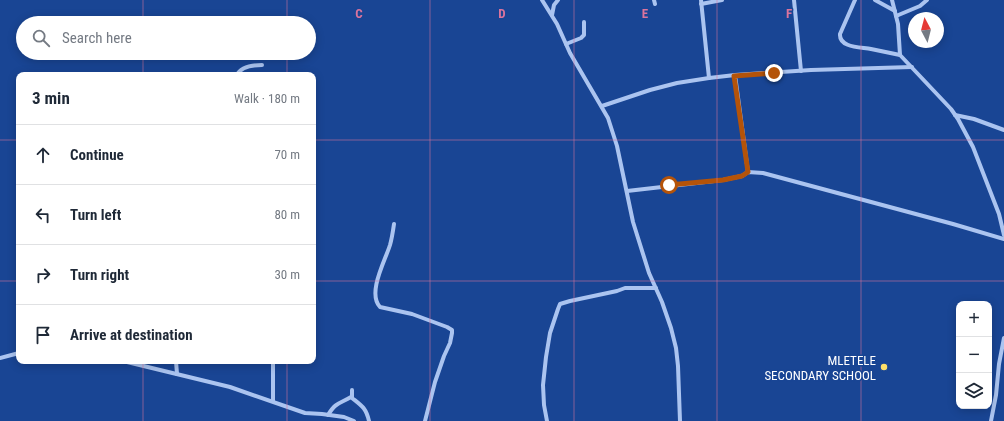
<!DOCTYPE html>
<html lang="en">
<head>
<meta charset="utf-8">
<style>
  body { margin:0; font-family:"Roboto Condensed",sans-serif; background:#f6f6f7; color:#1f2937 }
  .controls { position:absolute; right:12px; bottom:12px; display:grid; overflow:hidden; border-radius:8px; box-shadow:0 2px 10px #0003 }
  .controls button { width:36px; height:36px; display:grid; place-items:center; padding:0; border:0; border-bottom:1px solid #e0e1e3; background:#fff; color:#1f2937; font:20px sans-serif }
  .compass { position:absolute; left:908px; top:12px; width:36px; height:36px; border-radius:50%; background:#fff; box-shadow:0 2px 10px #0003; rotate:353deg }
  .stop { position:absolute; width:12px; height:12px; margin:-9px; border:3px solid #b45309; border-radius:50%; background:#fff }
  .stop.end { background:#b45309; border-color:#fff; box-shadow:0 1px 4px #0008 }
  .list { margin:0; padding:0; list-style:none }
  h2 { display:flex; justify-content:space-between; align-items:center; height:52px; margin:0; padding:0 16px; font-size:17px }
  h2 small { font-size:13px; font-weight:400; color:#747a83 }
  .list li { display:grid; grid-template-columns:26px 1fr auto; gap:12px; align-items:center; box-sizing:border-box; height:60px; padding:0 16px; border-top:1px solid #e0e1e3 }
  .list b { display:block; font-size:15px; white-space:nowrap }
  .list em { font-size:13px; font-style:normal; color:#747a83 }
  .icon { flex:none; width:22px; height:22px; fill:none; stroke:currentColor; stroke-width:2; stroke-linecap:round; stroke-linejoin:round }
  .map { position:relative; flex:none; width:1004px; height:421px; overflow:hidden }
  .search { position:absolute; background:#fff; box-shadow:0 2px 10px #0003; left:16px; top:16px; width:300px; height:44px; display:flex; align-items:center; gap:10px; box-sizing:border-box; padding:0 14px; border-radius:22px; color:#747a83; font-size:15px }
  .panel { position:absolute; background:#fff; box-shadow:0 2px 10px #0003; left:16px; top:72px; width:300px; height:292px; border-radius:8px }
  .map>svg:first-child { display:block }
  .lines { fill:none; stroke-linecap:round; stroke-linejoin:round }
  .minor { stroke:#abc4f0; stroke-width:4 }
  .route { stroke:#b45309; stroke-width:5 }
  .grid { fill:none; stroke:#da749d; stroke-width:1; stroke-opacity:0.55 }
  .poi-dot { fill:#ffe069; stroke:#194594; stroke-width:1.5 }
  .labels { text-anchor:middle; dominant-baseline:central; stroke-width:3; stroke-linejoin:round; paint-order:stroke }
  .poi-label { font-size:13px; fill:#fff; stroke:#194594; text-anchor:end }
  .grid-label { font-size:13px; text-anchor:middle; font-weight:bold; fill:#da749d; stroke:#194594; stroke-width:3; stroke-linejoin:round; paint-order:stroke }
</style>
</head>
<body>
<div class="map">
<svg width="1004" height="421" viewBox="0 0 1004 421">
  <rect width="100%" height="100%" fill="#194594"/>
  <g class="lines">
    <g class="minor">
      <path d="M542,0L557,24L570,53L608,118L617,146L633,222L649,273L662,302L671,328L676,348L678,366L680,421"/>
      <path d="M654,0L655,4"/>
      <path d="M701,0L709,78"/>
      <path d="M794,0L801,71"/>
      <path d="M855,0L840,34C839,48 861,47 871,49C881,51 890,53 900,55"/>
      <path d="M875,0L895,11"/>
      <path d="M892,0L898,24L900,55L951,109L958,119L973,147L999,214L1004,235"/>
      <path d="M701,4L722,0"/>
      <path d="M552,15L554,5L558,0"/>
      <path d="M896,16L920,6L927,0"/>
      <path d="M566,44L581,38L584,35V22"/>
      <path d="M237,75C241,66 253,65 262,65"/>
      <path d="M735,75L748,172"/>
      <path d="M602,106L650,90L677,83L709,78L735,75L811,70L912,67"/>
      <path d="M955,115L974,119L1004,130"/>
      <path d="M627,191L723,180L742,176L748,172L763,173L953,224L1004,239"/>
      <path d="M394,224C393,231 392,238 390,245C385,261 367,293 380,307L412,314L447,327L452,330V333L450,343L444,356L435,382L425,421"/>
      <path d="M0,358L19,353"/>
      <path d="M123,361L230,387L305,413L322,414L344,417L354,421"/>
      <path d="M176,361L177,374"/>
      <path d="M352,390V398C362,406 366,408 369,421"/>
      <path d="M273,401V361"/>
      <path d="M328,415C336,402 339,404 351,397"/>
      <path d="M547,421L544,405L543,385L546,357L550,333L558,309L560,304L570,301L617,291L625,288H656"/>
      <path d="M991,421L996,395L999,364L1004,338"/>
    </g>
  </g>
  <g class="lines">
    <path class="route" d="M669,185L723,180L742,176L748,172L734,76L774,73"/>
  </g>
  <path class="grid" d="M143,0V23M287,0V23M430,0V421M574,0V421M717,0V421M861,0V421M143,53V75M287,53V75M0,140H19M313,140H1004M0,281H19M313,281H1004M143,361V421M287,361V421"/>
  <circle class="poi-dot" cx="884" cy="367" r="4"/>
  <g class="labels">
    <g class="poi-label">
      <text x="876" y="360">MLETELE<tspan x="876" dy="15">SECONDARY SCHOOL</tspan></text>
    </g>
  </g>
  <g class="grid-label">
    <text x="359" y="18">C</text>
    <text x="502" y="18">D</text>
    <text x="645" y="18">E</text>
    <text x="789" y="18">F</text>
  </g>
</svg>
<div class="controls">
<button>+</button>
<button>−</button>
<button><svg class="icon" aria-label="layers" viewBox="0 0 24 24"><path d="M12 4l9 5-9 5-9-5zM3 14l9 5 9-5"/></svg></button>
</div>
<svg class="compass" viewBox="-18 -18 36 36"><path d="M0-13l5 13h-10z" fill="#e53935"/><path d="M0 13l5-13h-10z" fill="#747a83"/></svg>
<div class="stop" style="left:669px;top:185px"></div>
<div class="stop end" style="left:774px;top:73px"></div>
<div class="search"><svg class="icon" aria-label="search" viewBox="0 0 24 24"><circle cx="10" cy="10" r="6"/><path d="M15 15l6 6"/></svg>Search here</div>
<section class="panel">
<h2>3 min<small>Walk · 180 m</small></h2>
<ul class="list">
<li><svg class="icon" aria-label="ahead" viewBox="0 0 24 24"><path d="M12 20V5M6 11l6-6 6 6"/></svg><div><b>Continue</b></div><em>70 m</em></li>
<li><svg class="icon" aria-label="left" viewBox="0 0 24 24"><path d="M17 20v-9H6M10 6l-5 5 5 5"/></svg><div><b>Turn left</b></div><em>80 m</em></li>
<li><svg class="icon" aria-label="right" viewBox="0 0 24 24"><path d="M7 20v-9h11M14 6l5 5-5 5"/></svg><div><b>Turn right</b></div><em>30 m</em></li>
<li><svg class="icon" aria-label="arrive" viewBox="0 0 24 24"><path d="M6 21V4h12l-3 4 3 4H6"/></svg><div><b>Arrive at destination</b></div></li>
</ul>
</section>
</div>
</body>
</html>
